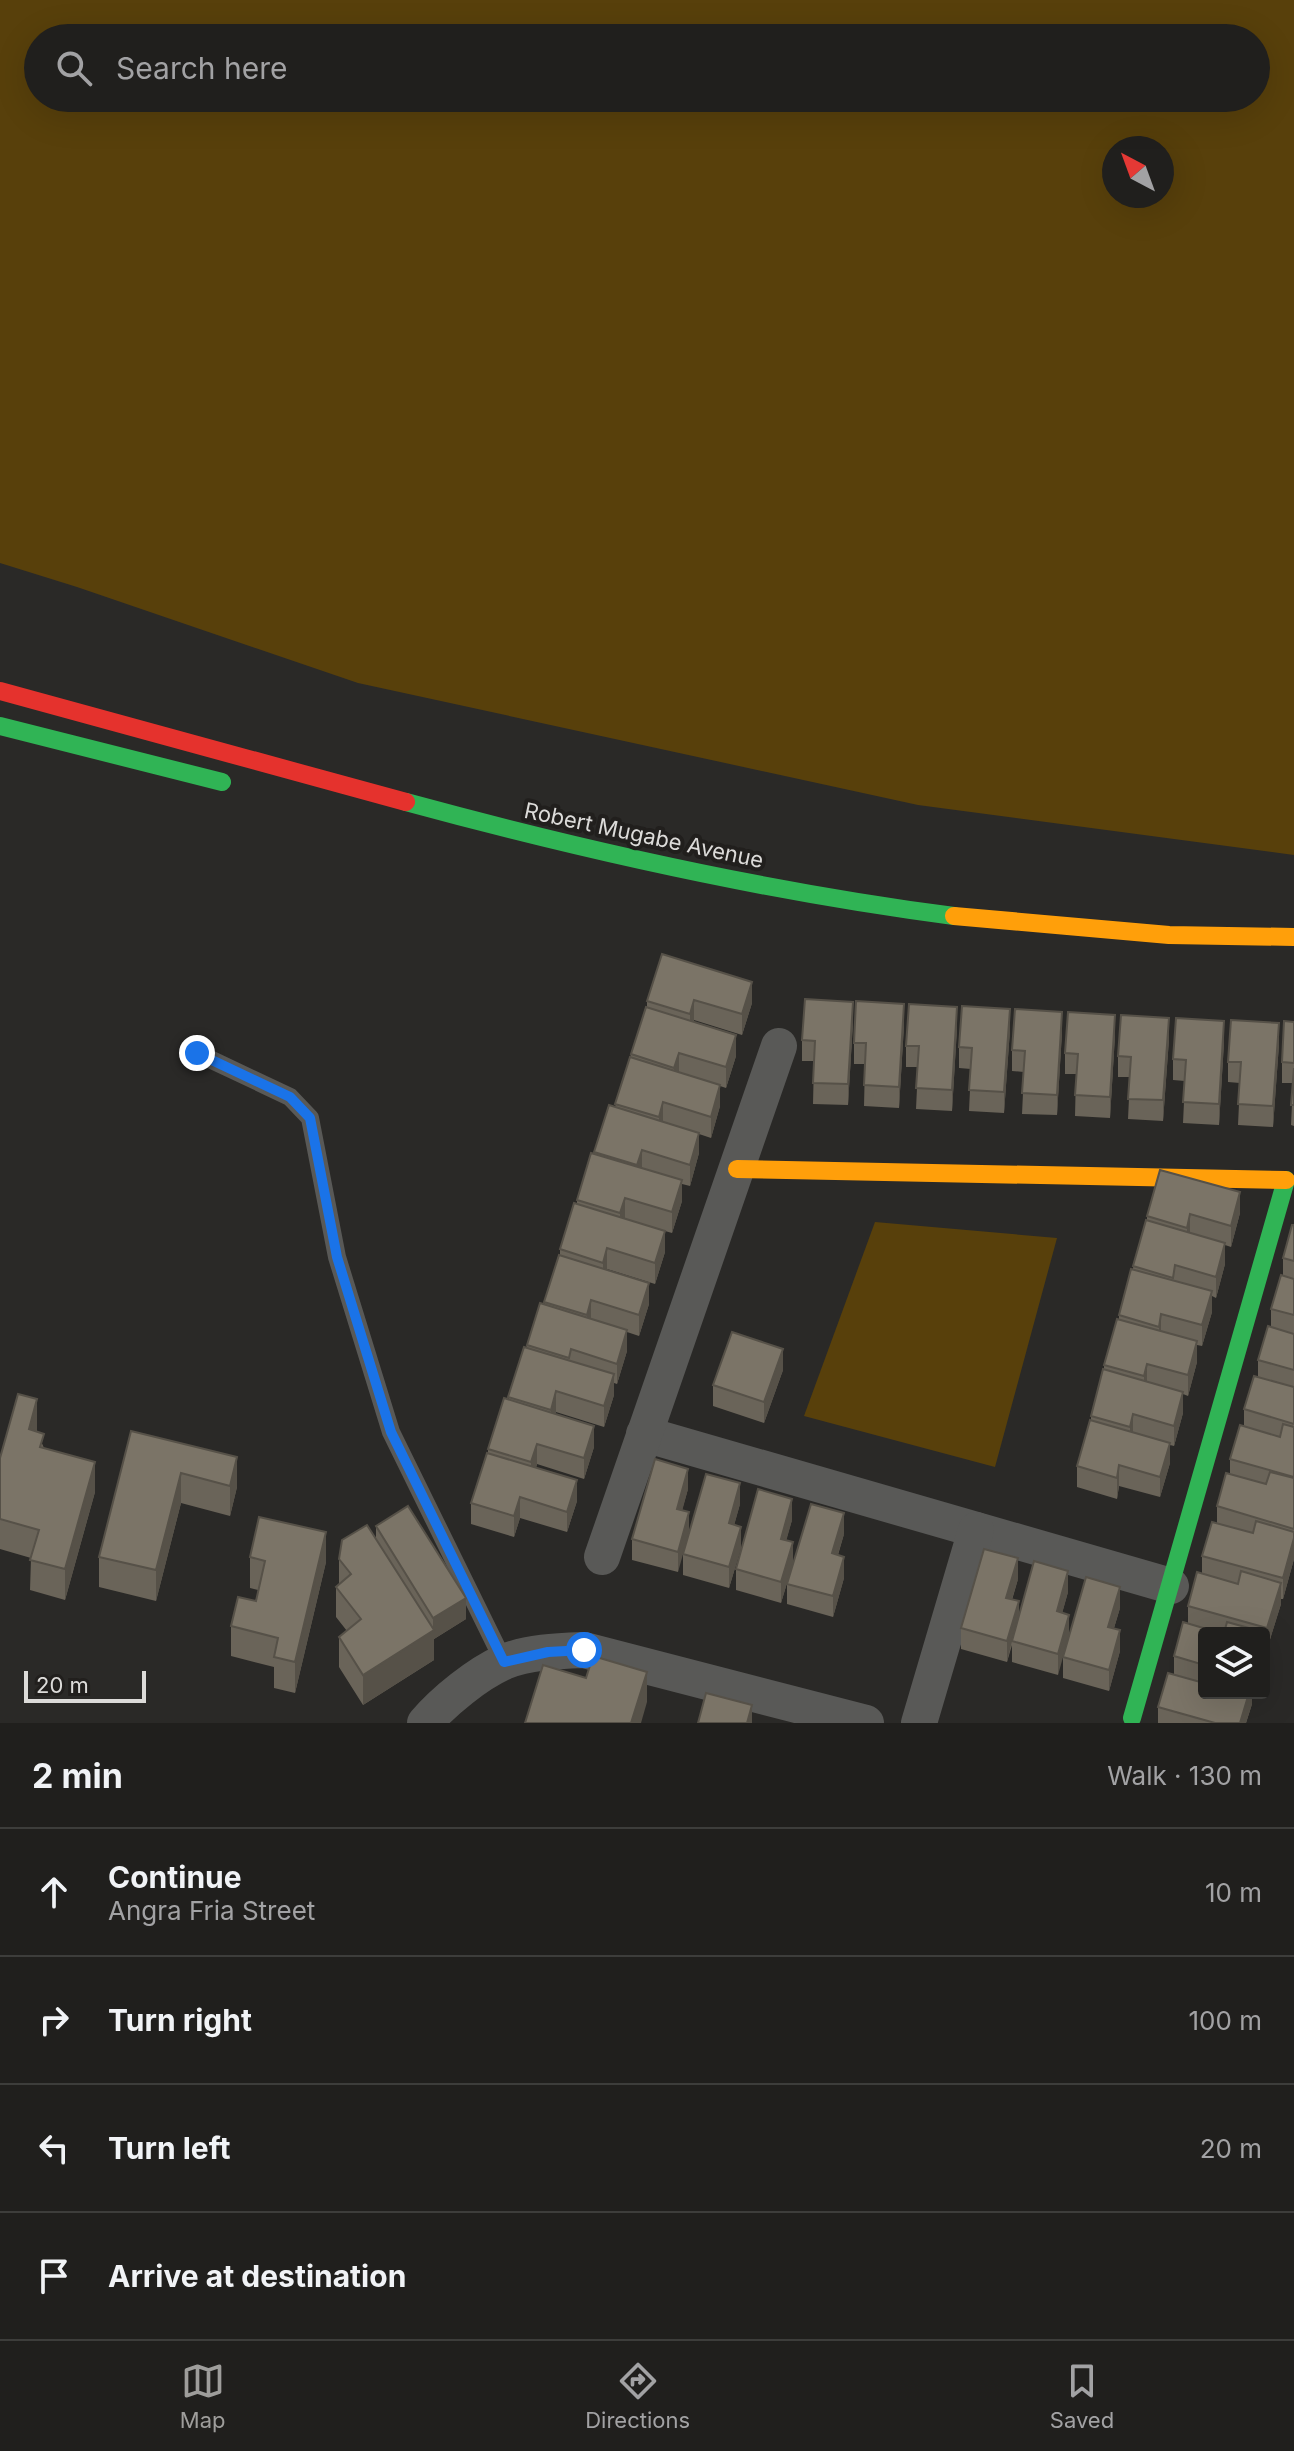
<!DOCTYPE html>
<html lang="en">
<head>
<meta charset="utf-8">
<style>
  body { margin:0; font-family:Inter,sans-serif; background:#282726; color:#f1f3f6 }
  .controls { position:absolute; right:24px; bottom:24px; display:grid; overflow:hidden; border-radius:8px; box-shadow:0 8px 32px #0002 }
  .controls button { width:72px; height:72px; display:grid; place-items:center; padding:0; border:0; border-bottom:2px solid #3d3d3b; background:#201f1d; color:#f1f3f6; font:40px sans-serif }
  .compass { position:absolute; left:1102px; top:136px; width:72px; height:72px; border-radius:50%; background:#201f1d; box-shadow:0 8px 32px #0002; rotate:319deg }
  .scale { position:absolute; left:24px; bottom:20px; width:122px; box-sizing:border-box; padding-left:8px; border:4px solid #dcdbd9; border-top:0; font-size:22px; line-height:28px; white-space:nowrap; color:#dcdbd9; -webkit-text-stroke:6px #211f1d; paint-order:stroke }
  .stop { position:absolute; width:24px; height:24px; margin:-18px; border:6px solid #1a73e8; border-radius:50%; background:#fff }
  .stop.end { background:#1a73e8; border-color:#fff; box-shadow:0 2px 8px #0008 }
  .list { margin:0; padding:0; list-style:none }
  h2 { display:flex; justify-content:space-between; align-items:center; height:104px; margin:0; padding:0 32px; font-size:34px }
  h2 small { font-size:26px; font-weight:400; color:#a2a2a4 }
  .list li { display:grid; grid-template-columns:52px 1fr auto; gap:24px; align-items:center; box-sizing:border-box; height:128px; padding:0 32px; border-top:2px solid #3d3d3b }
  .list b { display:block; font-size:30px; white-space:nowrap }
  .list p { margin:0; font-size:26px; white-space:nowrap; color:#a2a2a4 }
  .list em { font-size:26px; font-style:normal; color:#a2a2a4 }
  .icon { flex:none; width:44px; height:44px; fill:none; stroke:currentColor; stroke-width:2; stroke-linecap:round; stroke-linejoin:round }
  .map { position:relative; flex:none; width:1294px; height:1723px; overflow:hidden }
  .search { position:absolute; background:#201f1d; box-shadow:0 8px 32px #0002; left:24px; right:24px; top:24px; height:88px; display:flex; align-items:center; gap:20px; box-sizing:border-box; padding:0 28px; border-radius:44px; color:#a2a2a4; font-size:30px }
  .sheet { height:616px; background:#201f1d }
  nav { display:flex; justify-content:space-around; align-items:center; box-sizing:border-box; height:112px; border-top:2px solid #3d3d3b; background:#201f1d; font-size:22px; color:#a2a2a4 }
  nav a { display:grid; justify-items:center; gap:4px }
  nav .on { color:#9e9d9b }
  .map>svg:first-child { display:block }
  .green { fill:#58400b; fill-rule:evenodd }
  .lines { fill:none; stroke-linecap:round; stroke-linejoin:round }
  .lane { stroke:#595957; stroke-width:18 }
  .street { stroke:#595957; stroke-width:36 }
  .fast { stroke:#30b455; stroke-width:18 }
  .slow { stroke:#ff9f0a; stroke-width:18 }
  .jam { stroke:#e5322d; stroke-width:18 }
  .wall { fill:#6a6459 }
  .shaded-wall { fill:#565148 }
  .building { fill:#7b7467; stroke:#565148; stroke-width:2 }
  .route { stroke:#1a73e8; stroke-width:10 }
  .labels { text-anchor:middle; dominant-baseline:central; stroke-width:8; stroke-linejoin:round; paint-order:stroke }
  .street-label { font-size:22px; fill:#dcdbd9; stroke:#211f1d }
</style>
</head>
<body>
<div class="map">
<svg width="1294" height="1723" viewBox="0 0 1294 1723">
  <rect width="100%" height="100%" fill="#2a2927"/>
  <g class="green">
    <path d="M0,0H1294V855L918,805L358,683L77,587L0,563ZM38,38H1256V98H38ZM1114,148H1162V196H1114Z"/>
    <path d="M875,1222L1057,1238L995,1467L804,1416Z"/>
  </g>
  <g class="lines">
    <path class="lane" d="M197,1053L290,1097L310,1118L337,1257L391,1432L504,1662"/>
    <g class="street">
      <path d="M644,1434L1171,1586"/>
      <path d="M602,1557L779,1046"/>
      <path d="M425,1723C444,1701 477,1674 504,1662C528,1652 558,1651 584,1650L866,1723"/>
      <path d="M919,1723L976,1530"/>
    </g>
    <g class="fast">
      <path d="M0,726L222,782"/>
      <path d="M406,802C586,851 769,892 954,916"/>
      <path d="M1132,1718L1286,1180"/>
    </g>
    <g class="slow">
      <path d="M954,916L1169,935L1294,937"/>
      <path d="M737,1169L1286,1180"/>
    </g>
    <path class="jam" d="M0,691L406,802"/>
  </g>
  <g class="wall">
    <path d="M662,954L752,1003L742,1035L694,1020V1022L736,1056L726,1088L720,1086V1106L711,1138L699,1134V1153L690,1186L682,1184V1201L672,1233L665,1231V1252L655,1284L607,1269L649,1304L639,1336L627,1332V1351L617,1384L614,1383V1395L604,1427L556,1412V1414L594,1447L584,1479L537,1464L536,1468L577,1501L567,1532L520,1518L514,1537L471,1524V1503L488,1453V1449L508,1400L527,1345L544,1305L560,1255V1249L577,1204V1200L594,1152L615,1107L631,1054L647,1008V1001Z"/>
    <path d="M853,1022L848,1105L813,1104L814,1061H802V1040Z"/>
    <path d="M1294,1022V1126L1291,1125L1293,1083H1282V1062Z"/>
    <path d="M904,1025L899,1108L864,1106L865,1064H854V1043Z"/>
    <path d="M957,1028L952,1111L916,1109L918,1067H906V1046Z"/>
    <path d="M1010,1030L1004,1113L969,1111L971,1069L959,1068V1047Z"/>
    <path d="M1062,1032L1057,1115L1022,1114L1024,1072L1012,1071V1050Z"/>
    <path d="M1115,1035L1110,1118L1075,1116L1076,1074H1065V1053Z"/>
    <path d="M1169,1039L1163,1121L1128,1119L1130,1077H1118V1056Z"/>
    <path d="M1224,1042L1219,1125L1183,1123L1185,1081L1173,1080V1059Z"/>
    <path d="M1279,1044L1273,1127L1238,1125L1240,1083L1228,1082V1062Z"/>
    <path d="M1240,1213L1231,1247L1225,1245V1264L1216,1298L1212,1296V1312L1202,1346L1197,1345V1362L1188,1396L1183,1394V1413L1174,1446L1170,1445V1463L1160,1497L1119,1486L1117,1499L1077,1487V1466L1091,1421V1416L1104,1370V1365L1119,1319V1315L1147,1221V1216Z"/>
    <path d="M1294,1225V1559L1283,1599H1281V1604L1267,1649L1264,1663V1633H1204V1693H1255L1253,1699H1252V1704L1246,1723H1158V1707L1174,1674V1656L1188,1624V1606L1202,1574V1556L1217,1523V1506L1230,1474V1459L1244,1426V1409L1258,1377V1360L1271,1327V1309L1283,1275V1258Z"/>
    <path d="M783,1370L764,1423L713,1406V1385Z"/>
    <path d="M37,1429V1432L44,1448L95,1492L65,1600L30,1590L31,1558L0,1549V1458Z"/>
    <path d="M131,1431L237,1487L230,1516L181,1503L156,1601L99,1587V1557Z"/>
    <path d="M688,1489L682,1510L678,1572L632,1560V1539Z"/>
    <path d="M740,1504L734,1525L741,1548L729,1588L683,1575V1554Z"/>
    <path d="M792,1520L786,1540L793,1563L781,1603L736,1590V1569Z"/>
    <path d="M376,1526L466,1619L434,1639V1660L363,1705L339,1667V1637L347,1631L336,1617V1587L339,1584V1559L376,1539Z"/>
    <path d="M844,1534L838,1555L844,1578L833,1617L787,1604V1584Z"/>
    <path d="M250,1557L326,1562L295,1693L274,1688V1667L231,1656V1626L256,1601L258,1590L250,1588Z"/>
    <path d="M1018,1579L1012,1600L1019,1617L1068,1592L1062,1613L1058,1675L1012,1662V1645L1007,1662L961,1649V1628Z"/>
    <path d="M1120,1608L1114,1628L1120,1651L1109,1691L1063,1678V1657Z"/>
  </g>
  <g class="shaded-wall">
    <path d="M752,982V1003L742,1035V1014Z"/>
    <path d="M694,1000V1020L690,1035V1014Z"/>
    <path d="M853,1002V1022L848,1105V1084Z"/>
    <path d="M904,1004V1025L899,1108V1087Z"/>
    <path d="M957,1007V1028L952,1111V1090Z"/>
    <path d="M1010,1009V1030L1004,1113V1092Z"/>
    <path d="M1062,1012V1032L1057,1115V1095Z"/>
    <path d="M1115,1015V1035L1110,1118V1097Z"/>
    <path d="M1169,1018V1039L1163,1121V1100Z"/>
    <path d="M1224,1021V1042L1219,1125V1104Z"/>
    <path d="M1279,1023V1044L1273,1127V1106Z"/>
    <path d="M736,1035V1056L726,1088V1067Z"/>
    <path d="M679,1053V1073L674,1089V1068Z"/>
    <path d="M720,1085V1106L711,1138V1117Z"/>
    <path d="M663,1102V1123L659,1138V1117Z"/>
    <path d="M699,1133V1153L690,1186V1165Z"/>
    <path d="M642,1150V1171L637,1186V1165Z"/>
    <path d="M682,1180V1201L672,1233V1212Z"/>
    <path d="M1240,1192V1213L1231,1247V1226Z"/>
    <path d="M625,1198V1219L620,1234V1213Z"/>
    <path d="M1190,1214V1235L1187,1248V1228Z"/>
    <path d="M665,1231V1252L655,1284V1263Z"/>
    <path d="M1225,1243V1264L1216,1298V1277Z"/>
    <path d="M607,1248V1269L603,1284V1263Z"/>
    <path d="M649,1283V1304L639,1336V1315Z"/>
    <path d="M1212,1291V1312L1202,1346V1325Z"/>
    <path d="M591,1300V1321L587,1336V1315Z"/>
    <path d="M1161,1314V1334L1159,1347V1327Z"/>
    <path d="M627,1330V1351L617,1384V1364Z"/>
    <path d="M1197,1341V1362L1188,1396V1375Z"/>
    <path d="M783,1349V1370L764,1423V1402Z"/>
    <path d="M1147,1364V1385L1144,1397V1376Z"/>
    <path d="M614,1374V1395L604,1427V1406Z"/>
    <path d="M556,1391V1412L551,1431V1410Z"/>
    <path d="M1183,1392V1413L1174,1446V1426Z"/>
    <path d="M37,1399V1429L29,1460V1429Z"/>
    <path d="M1133,1414V1435L1130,1448V1427Z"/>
    <path d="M594,1426V1447L584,1479V1458Z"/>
    <path d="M1170,1443V1463L1160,1497V1477Z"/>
    <path d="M537,1444V1464L531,1483V1462Z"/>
    <path d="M237,1457V1487L230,1516V1486Z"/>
    <path d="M95,1462V1492L65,1600V1569Z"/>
    <path d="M1119,1465V1486L1117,1499V1478Z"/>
    <path d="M688,1469V1489L677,1530V1509Z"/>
    <path d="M181,1473V1503L156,1601V1570Z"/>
    <path d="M577,1480V1501L567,1532V1512Z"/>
    <path d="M740,1483V1504L729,1544V1523Z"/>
    <path d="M520,1497V1518L514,1537V1516Z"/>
    <path d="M792,1499V1520L781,1560V1539Z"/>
    <path d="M689,1512V1533L678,1572V1552Z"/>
    <path d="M844,1513V1534L832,1574V1553Z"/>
    <path d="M741,1527V1548L729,1588V1567Z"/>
    <path d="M326,1532V1562L295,1693V1662Z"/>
    <path d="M1294,1538V1559L1283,1599V1578Z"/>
    <path d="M793,1542V1563L781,1603V1582Z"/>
    <path d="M844,1557V1578L833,1617V1596Z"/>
    <path d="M1018,1558V1579L1006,1619V1598Z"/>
    <path d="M1068,1571V1592L1057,1632V1611Z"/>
    <path d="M1281,1583V1604L1267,1649V1628Z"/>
    <path d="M1120,1587V1608L1108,1648V1627Z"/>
    <path d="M466,1598V1619L434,1639V1660L363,1705V1675L433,1630V1618Z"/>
    <path d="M1019,1601V1622L1012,1641L1007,1662V1641Z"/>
    <path d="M1069,1615V1636L1058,1675V1654Z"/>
    <path d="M1120,1630V1651L1109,1691V1670Z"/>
    <path d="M1267,1633V1654L1264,1663V1642Z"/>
    <path d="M647,1672V1702L641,1723H631Z"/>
    <path d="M1249,1693H1252V1704L1246,1723H1240Z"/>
    <path d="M752,1705V1723H747Z"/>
  </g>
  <g class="building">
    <path d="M662,954L752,982L742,1014L694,1000L690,1014L647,1001Z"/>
    <path d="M805,999L853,1002L848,1084L813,1083L815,1041L802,1040Z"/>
    <path d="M856,1001L904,1004L899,1087L864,1085L866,1043H854Z"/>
    <path d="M909,1004L957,1007L952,1090L916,1088L919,1046H906Z"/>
    <path d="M962,1006L1010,1009L1004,1092L969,1090L972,1048L959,1047Z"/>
    <path d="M646,1007L736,1035L726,1067L679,1053L674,1068L631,1054Z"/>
    <path d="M1015,1009L1062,1012L1057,1095L1022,1093L1025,1051L1012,1050Z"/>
    <path d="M1068,1012L1115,1015L1110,1097L1075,1095L1078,1054L1065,1053Z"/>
    <path d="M1121,1015L1169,1018L1163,1100L1128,1099L1131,1057L1118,1056Z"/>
    <path d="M1176,1018L1224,1021L1219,1104L1183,1102L1186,1060L1173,1059Z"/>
    <path d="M1231,1020L1279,1023L1273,1106L1238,1104L1241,1062H1228Z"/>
    <path d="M1284,1021L1294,1022V1063L1282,1062Z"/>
    <path d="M630,1057L720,1085L711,1117L663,1102L659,1117L615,1104Z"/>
    <path d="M1294,1068V1105H1291Z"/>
    <path d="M609,1105L699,1133L690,1165L642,1150L637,1165L594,1152Z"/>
    <path d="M591,1153L682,1180L672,1212L625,1198L620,1213L577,1200Z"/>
    <path d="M1160,1170L1240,1192L1231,1226L1190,1214L1187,1228L1147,1216Z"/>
    <path d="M574,1203L665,1231L655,1263L607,1248L603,1263L560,1249Z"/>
    <path d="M1146,1220L1225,1243L1216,1277L1175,1265L1173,1278L1133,1266Z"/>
    <path d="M1292,1225H1294V1261L1283,1258Z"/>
    <path d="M559,1255L649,1283L639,1315L591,1300L587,1315L544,1302Z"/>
    <path d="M1131,1269L1212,1291L1202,1325L1161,1314L1159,1327L1119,1315Z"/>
    <path d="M1281,1275L1294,1279V1315L1271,1309Z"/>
    <path d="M540,1303L627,1330L617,1364L571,1349L569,1358L527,1345Z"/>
    <path d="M1117,1319L1197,1341L1188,1375L1147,1364L1144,1376L1104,1365Z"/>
    <path d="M1268,1326L1294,1334V1370L1258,1360Z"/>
    <path d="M732,1332L783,1349L764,1402L713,1385Z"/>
    <path d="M524,1347L614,1374L604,1406L556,1391L551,1410L508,1397Z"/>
    <path d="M1103,1369L1183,1392L1174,1426L1133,1414L1130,1427L1091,1416Z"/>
    <path d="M1254,1376L1294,1387V1424L1244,1409Z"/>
    <path d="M18,1394L37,1399L29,1429L44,1434L40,1447L95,1462L65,1569L30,1560L39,1530L0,1519V1458Z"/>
    <path d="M504,1398L594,1426L584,1458L537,1444L531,1462L488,1449Z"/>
    <path d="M1090,1420L1170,1443L1160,1477L1119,1465L1117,1478L1077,1466Z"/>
    <path d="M1283,1424L1294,1427V1477L1230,1459L1240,1425L1280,1437Z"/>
    <path d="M131,1431L237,1457L230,1486L181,1473L156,1570L99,1557Z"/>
    <path d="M487,1453L577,1480L567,1512L520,1497L514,1516L471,1503Z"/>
    <path d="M655,1459L688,1469L677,1509L689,1512L678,1552L632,1539Z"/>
    <path d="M1270,1472L1294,1478V1529L1217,1506L1226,1473L1266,1484Z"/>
    <path d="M706,1474L740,1483L729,1523L741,1527L729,1567L683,1554Z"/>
    <path d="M758,1489L792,1499L781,1539L793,1542L781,1582L736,1569Z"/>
    <path d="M811,1504L844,1513L832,1553L844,1557L833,1596L787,1584Z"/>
    <path d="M408,1506L466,1598L433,1618L376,1526Z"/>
    <path d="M259,1517L326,1532L295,1662L274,1657L278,1638L231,1626L238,1597L256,1601L265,1561L250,1557Z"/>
    <path d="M1256,1521L1294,1532V1538L1283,1578L1202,1556L1212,1522L1253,1533Z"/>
    <path d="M367,1525L434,1630L363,1675L339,1637L361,1619L336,1587L351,1574L339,1559L342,1540Z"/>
    <path d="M984,1549L1018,1558L1006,1598L1019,1601L1007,1641L961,1628Z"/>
    <path d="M1034,1561L1068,1571L1057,1611L1069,1615L1058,1654L1012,1641Z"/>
    <path d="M1241,1571L1281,1583L1267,1628L1188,1606L1197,1572L1238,1584Z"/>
    <path d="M1086,1577L1120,1587L1108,1627L1120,1630L1109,1670L1063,1657Z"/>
    <path d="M1183,1622L1220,1633H1204V1665L1174,1656Z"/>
    <path d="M1227,1622L1267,1633L1264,1642V1633H1224Z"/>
    <path d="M593,1656L647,1672L631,1723H525L543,1665L586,1678Z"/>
    <path d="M1168,1673L1204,1683V1693H1249L1240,1723H1215L1158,1707Z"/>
    <path d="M706,1693L752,1705L747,1723H698Z"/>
  </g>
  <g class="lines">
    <path class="route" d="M197,1053L290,1097L310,1118L337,1257L391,1432L504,1662L548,1652L584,1650"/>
  </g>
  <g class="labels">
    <g class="street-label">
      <text transform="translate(644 835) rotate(12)">Robert Mugabe Avenue</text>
    </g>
  </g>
</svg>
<div class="controls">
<button><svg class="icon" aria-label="layers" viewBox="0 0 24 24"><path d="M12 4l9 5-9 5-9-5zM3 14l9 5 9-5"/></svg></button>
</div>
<svg class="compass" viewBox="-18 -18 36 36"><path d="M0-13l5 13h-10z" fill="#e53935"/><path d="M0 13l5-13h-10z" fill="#a2a2a4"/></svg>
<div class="scale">20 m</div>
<div class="stop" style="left:584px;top:1650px"></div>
<div class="stop end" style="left:197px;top:1053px"></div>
<div class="search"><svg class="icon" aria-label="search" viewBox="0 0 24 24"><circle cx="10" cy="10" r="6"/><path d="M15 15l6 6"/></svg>Search here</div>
</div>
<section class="sheet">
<h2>2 min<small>Walk · 130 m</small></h2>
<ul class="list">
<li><svg class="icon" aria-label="ahead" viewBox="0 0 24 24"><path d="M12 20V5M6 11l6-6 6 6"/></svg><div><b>Continue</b><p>Angra Fria Street</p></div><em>10 m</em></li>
<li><svg class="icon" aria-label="right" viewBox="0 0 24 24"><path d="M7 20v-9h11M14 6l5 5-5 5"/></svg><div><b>Turn right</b></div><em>100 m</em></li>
<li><svg class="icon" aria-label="left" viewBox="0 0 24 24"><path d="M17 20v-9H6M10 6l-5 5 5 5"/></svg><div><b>Turn left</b></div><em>20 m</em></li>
<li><svg class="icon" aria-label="arrive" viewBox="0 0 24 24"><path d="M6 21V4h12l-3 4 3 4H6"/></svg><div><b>Arrive at destination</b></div></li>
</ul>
</section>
<nav>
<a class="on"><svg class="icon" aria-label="map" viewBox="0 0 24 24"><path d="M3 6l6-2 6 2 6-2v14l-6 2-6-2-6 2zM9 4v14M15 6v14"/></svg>Map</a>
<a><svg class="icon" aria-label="directions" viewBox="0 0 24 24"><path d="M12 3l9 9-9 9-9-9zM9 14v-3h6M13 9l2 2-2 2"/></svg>Directions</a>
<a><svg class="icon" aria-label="saved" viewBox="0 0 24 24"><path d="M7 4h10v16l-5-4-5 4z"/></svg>Saved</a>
</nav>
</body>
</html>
